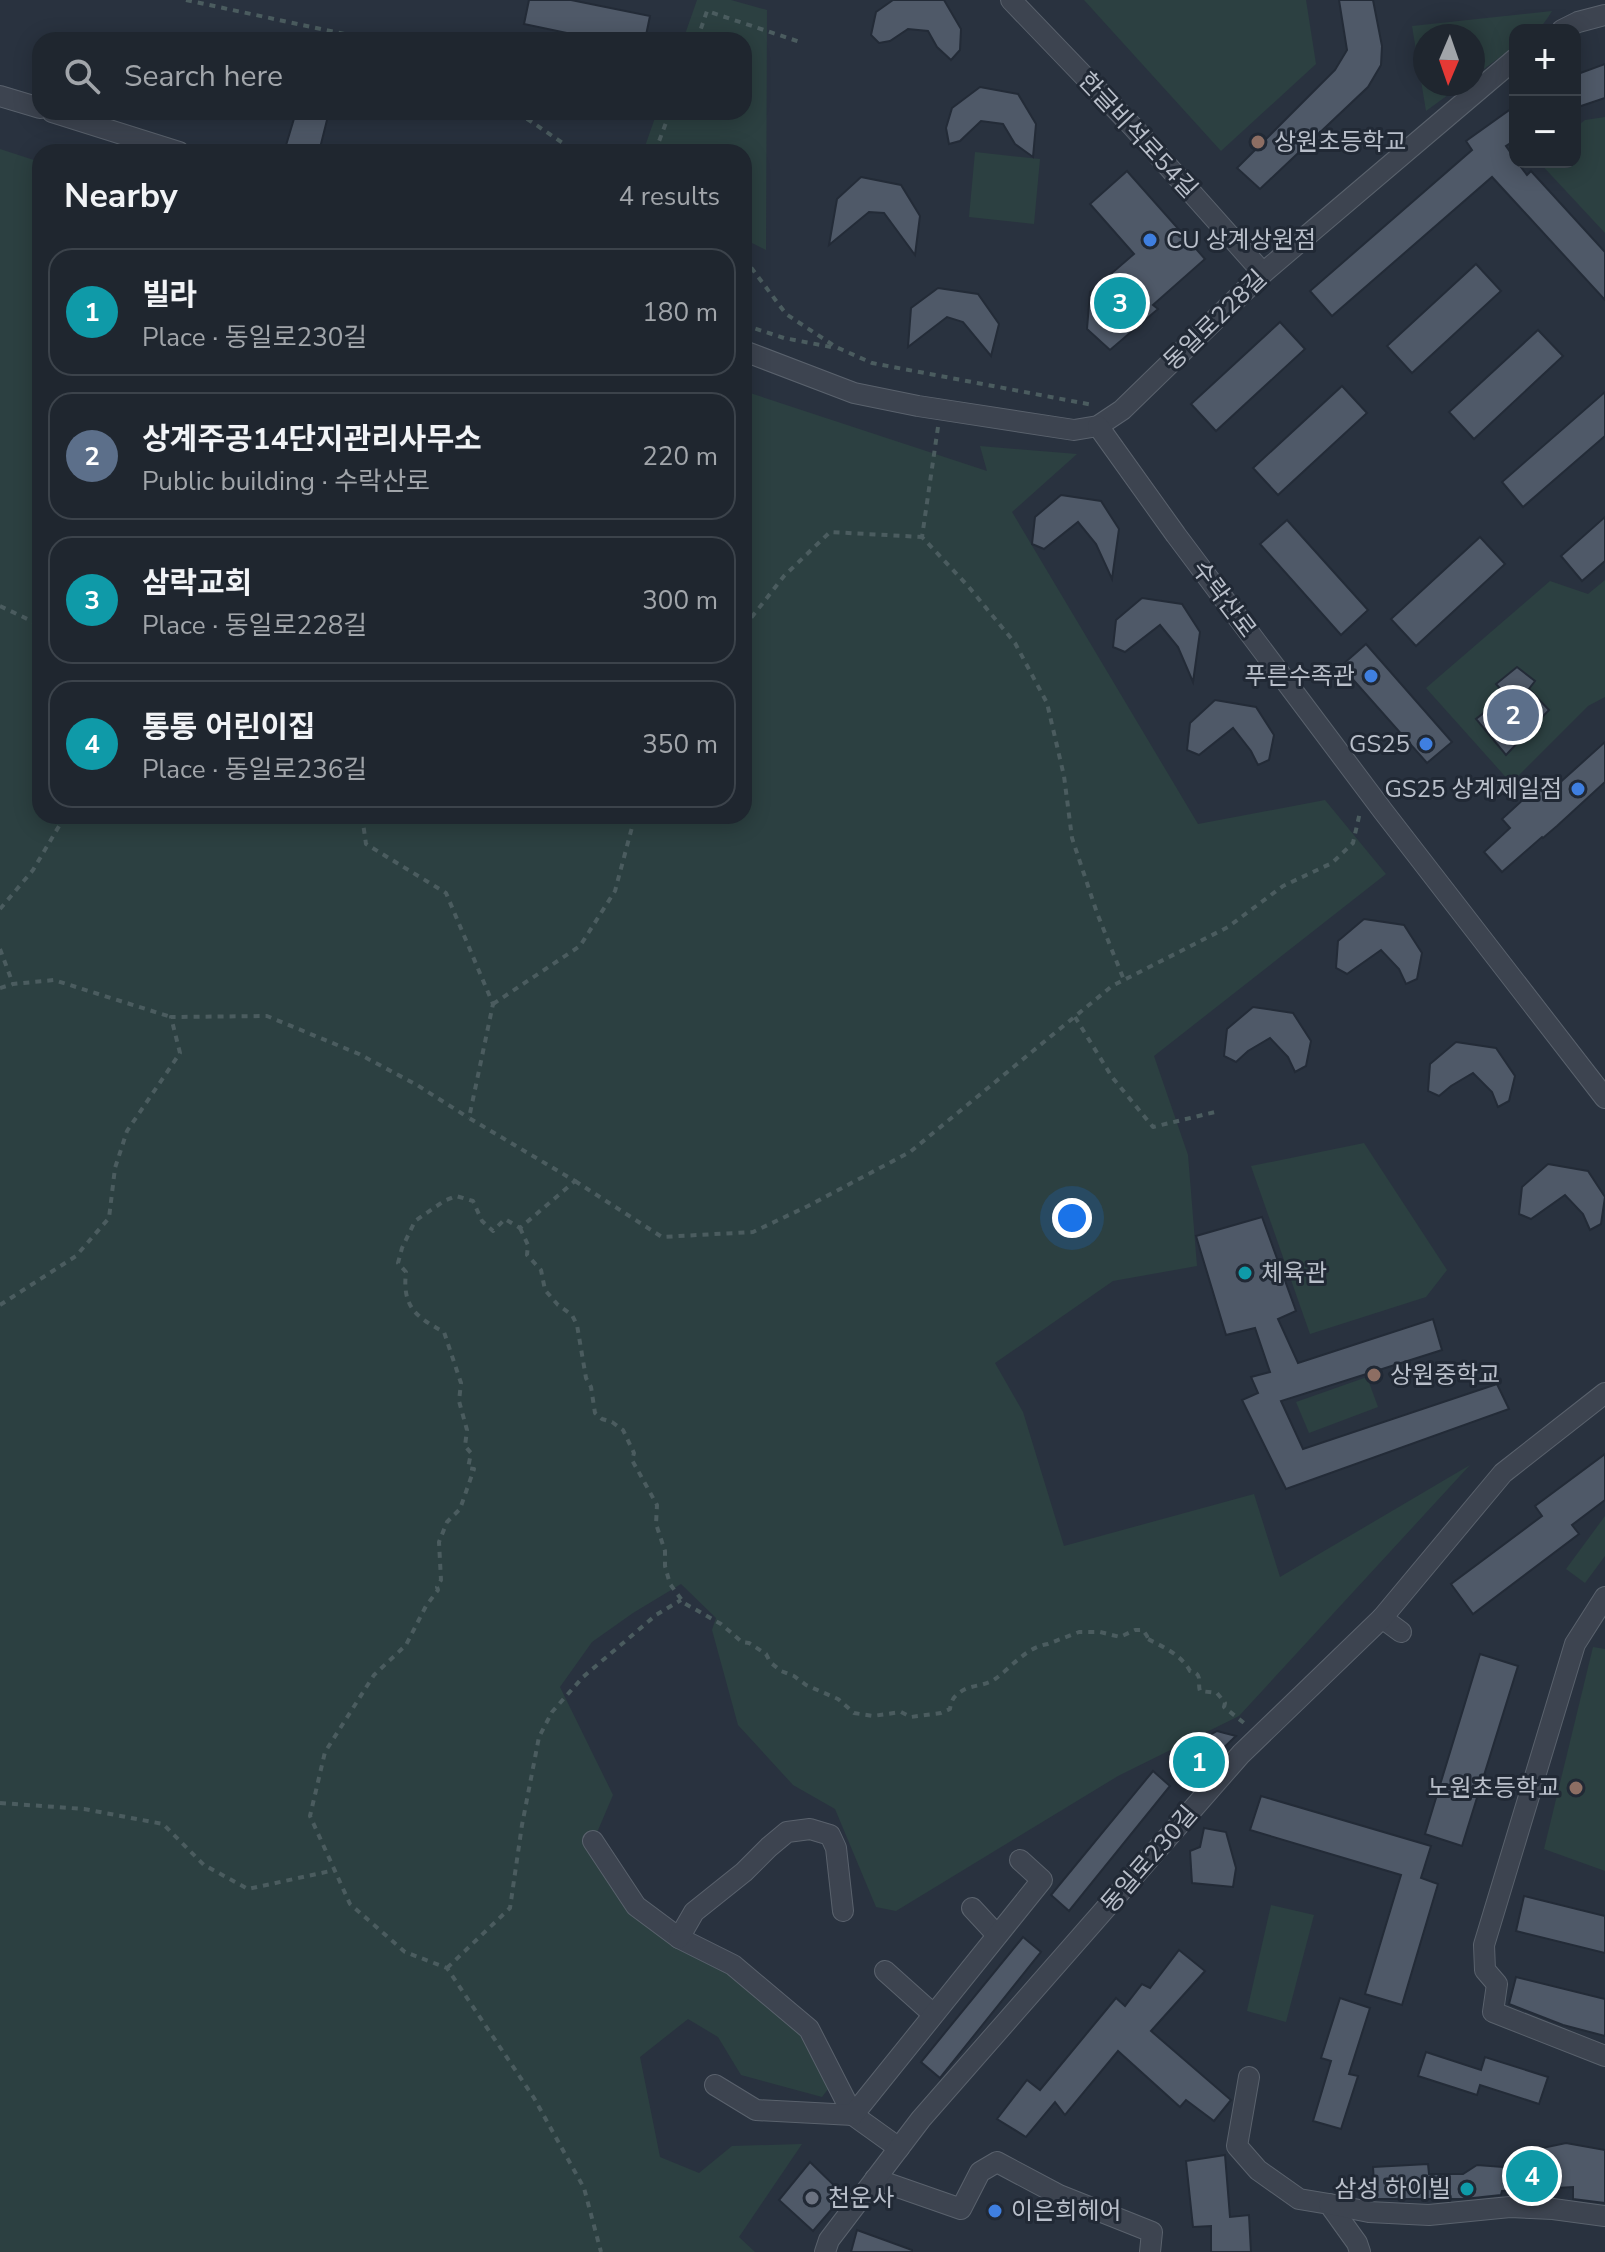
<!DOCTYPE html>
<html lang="en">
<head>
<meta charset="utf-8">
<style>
  body { margin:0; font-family:"Nunito Sans","Noto Sans KR",sans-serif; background:#2c323b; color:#f1f3f6 }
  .controls { position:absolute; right:24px; top:24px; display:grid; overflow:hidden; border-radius:16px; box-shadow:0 4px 20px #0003 }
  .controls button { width:72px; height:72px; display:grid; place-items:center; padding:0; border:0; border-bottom:2px solid #3c434b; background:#1f262f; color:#f1f3f6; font:40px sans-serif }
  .compass { position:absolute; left:1413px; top:24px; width:72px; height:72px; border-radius:50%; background:#1f262f; box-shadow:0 4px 20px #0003; rotate:182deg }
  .you { position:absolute; left:1072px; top:1218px; width:28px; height:28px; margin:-20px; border:6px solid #fff; border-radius:50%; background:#1a73e8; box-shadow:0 0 0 12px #1a73e833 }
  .badge { display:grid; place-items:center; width:52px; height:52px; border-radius:50%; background:#99b9ef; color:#fff; font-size:26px; font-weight:700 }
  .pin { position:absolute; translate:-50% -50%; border:4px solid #fff; box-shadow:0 2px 8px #0006 }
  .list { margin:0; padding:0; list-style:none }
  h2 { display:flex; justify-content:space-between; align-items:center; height:104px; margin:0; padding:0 32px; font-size:34px }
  h2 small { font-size:26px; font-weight:400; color:#a1a5aa }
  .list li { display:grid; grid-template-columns:52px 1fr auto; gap:24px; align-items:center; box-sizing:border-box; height:128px; margin:0 16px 16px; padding:0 16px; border:2px solid #3c434b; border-radius:24px }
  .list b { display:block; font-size:30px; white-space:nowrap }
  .list p { margin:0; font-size:26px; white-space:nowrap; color:#a1a5aa }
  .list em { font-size:26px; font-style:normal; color:#a1a5aa }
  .icon { flex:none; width:44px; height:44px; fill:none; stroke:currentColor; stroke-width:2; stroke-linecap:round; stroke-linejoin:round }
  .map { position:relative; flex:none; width:1605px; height:2252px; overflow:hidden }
  .search { position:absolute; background:#1f262f; box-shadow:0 4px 20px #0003; left:32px; top:32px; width:720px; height:88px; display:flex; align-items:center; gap:20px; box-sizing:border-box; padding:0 28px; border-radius:24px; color:#a1a5aa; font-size:30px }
  .panel { position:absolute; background:#1f262f; box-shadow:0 4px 20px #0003; left:32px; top:144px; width:720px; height:680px; border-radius:24px }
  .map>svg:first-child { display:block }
  .green { fill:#2c4041 }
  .building { fill:#4f5968; stroke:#232b37; stroke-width:2 }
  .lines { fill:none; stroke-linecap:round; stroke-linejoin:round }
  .minor-casing { stroke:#5a626d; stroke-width:22 }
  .path { stroke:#4b5c5f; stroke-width:4; stroke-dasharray:6 6; stroke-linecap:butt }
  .minor { stroke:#3d4450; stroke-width:20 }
  .education-dot { fill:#8d6e63; stroke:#212935; stroke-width:3 }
  .shop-dot { fill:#3f7fe0; stroke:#212935; stroke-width:3 }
  .culture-dot { fill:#0f9aa8; stroke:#212935; stroke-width:3 }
  .worship-dot { fill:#6b7280; stroke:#212935; stroke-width:3 }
  .labels { text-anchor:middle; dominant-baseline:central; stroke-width:6; stroke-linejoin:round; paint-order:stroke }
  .street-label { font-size:24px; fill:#b9bfca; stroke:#212935 }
  .poi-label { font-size:24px; fill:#b9bfca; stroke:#212935; text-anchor:start }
</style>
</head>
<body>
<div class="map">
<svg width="1605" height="2252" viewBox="0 0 1605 2252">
  <rect width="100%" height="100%" fill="#29323f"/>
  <g class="green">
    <path d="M697,0H731L767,10L766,250L744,239V152H643L657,112H744V40H683Z"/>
    <path d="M1084,0H1306L1316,64L1221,151Z"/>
    <path d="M1552,11C1540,31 1538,30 1515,30V46L1473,77V36H1425V84H1463L1426,111L1412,26Z"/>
    <path d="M1605,117V233L1539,162H1575V128L1585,120Z"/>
    <path d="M0,149L40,162V816H744V391L987,471L980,446L1077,454L1012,512L1198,824L1325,800L1386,874L1154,1056L1188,1155L1197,1266L1113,1281L995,1363L1023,1412L1064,1546L1254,1494L1280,1577L1470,1465L1239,1716L1118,1776L896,1911L876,1907L835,1809L793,1785L738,1725L712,1630L716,1618L681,1584L633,1613L592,1642L560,1687L613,1795L593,1842L656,1932L749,1983L841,2072L822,2097L741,2075L718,2037L688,2019L640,2057L660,2157L699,2173L732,2146L802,2144L739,2237L755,2252H0Z"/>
    <path d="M975,152L1040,159L1034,224L969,217Z"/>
    <path d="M1605,580V697L1588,706L1511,783L1426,688L1550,581L1588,594Z"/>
    <path d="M1364,1143L1447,1270L1426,1297L1310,1334L1251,1166Z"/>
    <path d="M1367,1377L1378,1407L1309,1433L1296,1402Z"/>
    <path d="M1605,1516V1556L1585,1583L1566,1569Z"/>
    <path d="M1593,1647L1605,1649V1871L1544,1849Z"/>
    <path d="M1271,1905L1314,1915L1286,2022L1247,2011Z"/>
  </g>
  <g class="building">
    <path d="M529,0H571L650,16L645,40H600L524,24Z"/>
    <path d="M893,0H944L961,29L960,50L951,60L937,47L928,31L908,29L890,41L879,43L871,35L876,12Z"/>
    <path d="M1339,0H1373L1382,46L1381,65L1368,87L1260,189L1237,168L1335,70L1347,50Z"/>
    <path d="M1605,64V98L1575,108V75Z"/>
    <path d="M980,87L1018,94L1036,124L1033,157L1015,144L1003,124L981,121L960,141L949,144L946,128L952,108Z"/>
    <path d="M1515,106V140L1506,146L1515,159V162H1517L1527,175L1531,171L1605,252V300L1492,177L1332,316L1310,291L1472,150L1466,141Z"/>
    <path d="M296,112H317L328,116L319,152H284Z"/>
    <path d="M1127,171L1205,259L1153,305L1158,309L1110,350L1087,329L1090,292L1134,254L1090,204Z"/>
    <path d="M861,177L901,185L920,216L915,255L884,213L869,212L829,245L837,199Z"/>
    <path d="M1476,264L1501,291L1412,373L1387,346Z"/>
    <path d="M938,288L978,294L999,324L991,356L963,322L947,317L908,347L911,308Z"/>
    <path d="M1280,322L1305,349L1216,431L1191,404Z"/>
    <path d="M1538,330L1563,356L1474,439L1449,412Z"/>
    <path d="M1342,386L1367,413L1278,495L1253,468Z"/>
    <path d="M1605,392V436L1523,507L1502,482Z"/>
    <path d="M1061,495L1101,501L1119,529L1112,579L1096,544L1078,522L1044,549L1032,544L1035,517Z"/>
    <path d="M1605,517V561L1582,581L1561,556Z"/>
    <path d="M1287,520L1368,610L1341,635L1260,544Z"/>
    <path d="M1480,537L1505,564L1416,646L1391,619Z"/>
    <path d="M1142,598L1182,604L1200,632L1193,682L1178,647L1160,625L1125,652L1113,647L1116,620Z"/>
    <path d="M1366,644L1452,742L1427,763L1341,666Z"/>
    <path d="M1517,667L1535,681L1529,689L1549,710L1506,755L1476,719L1506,695L1496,684Z"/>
    <path d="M1215,700L1256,707L1274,735L1269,760L1258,765L1251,751L1233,728L1199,755L1187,750L1190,723Z"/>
    <path d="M1605,742V782L1557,826L1543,838L1542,837L1502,872L1484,852L1510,828L1502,819L1538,786L1546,795Z"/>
    <path d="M1364,919L1404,925L1422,953L1417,979L1406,984L1399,969L1381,950L1347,974L1336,968L1338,941Z"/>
    <path d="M1253,1007L1293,1013L1311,1041L1306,1066L1295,1072L1288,1057L1270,1038L1248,1051L1236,1062L1224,1056L1227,1029Z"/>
    <path d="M1456,1042L1496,1048L1515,1076L1509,1101L1498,1107L1492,1092L1473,1073L1451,1086L1439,1096L1428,1091L1430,1064Z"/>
    <path d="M1548,1164L1588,1171L1605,1197L1601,1224L1590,1230L1583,1214L1565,1195L1531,1219L1519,1214L1522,1187Z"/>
    <path d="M1262,1217L1296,1311L1278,1319L1298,1363L1433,1319L1442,1350L1281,1401L1303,1449L1497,1384L1509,1409L1286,1489L1242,1400L1258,1393L1251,1377L1270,1372L1255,1328L1226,1335L1196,1236Z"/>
    <path d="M1605,1454V1500L1572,1525L1579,1534L1473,1614L1451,1584L1542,1516L1535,1506Z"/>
    <path d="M1480,1654L1518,1666L1462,1846L1425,1834Z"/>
    <path d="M1217,1731L1236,1736L1198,1772L1180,1752Z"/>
    <path d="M1153,1771L1170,1786L1069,1911L1051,1895Z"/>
    <path d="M1261,1796L1431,1846L1421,1878L1438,1884L1402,2005L1365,1994L1401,1875L1250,1830Z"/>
    <path d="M1204,1828L1226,1832L1236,1868L1233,1887L1192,1883L1190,1851L1200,1847Z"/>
    <path d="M1524,1896L1605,1916V1953L1516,1931Z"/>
    <path d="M1023,1937L1041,1952L940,2078L921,2062Z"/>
    <path d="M1179,1950L1205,1971L1151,2031L1231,2100L1214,2121L1186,2100L1180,2107L1118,2051L1065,2115L1055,2102L1026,2137L997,2119L1027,2080L1040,2090L1116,1998L1125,2006L1142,1984L1150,1988Z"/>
    <path d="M1516,1977L1605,1999V2036L1563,2025L1509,2004Z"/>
    <path d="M1340,1998L1370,2008L1349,2074L1358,2076L1341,2129L1313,2121L1331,2061L1321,2058Z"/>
    <path d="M1426,2052L1481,2070L1485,2057L1548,2077L1539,2104L1480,2085L1477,2095L1418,2076Z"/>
    <path d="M1566,2143L1605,2150V2203L1573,2199V2187L1502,2191L1501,2195L1464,2199H1375L1373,2167L1428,2164L1429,2174H1463L1477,2165L1503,2167L1533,2150Z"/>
    <path d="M1225,2155L1230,2217L1249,2215L1251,2252H1211V2226L1193,2227L1186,2161Z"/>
    <path d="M810,2162L844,2195L813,2231L779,2200Z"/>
    <path d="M857,2230L912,2250V2252H851Z"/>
  </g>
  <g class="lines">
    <g class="minor-casing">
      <g id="minor">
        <path d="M1011,0L1133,127L1263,273"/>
        <path d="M1562,30L1578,22L1605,15"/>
        <path d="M0,96L40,108"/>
        <path d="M52,112L179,152"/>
        <path d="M744,351L854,393L918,406L1074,430L1098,426L1122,410L1263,273L1515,59"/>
        <path d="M1098,426L1176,535L1383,811L1605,1098"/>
        <path d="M1605,1597L1575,1644L1484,1945L1485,1970L1497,1984L1493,2012L1605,2056"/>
        <path d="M1382,1618L1401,1632"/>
        <path d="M593,1841L636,1906L679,1938L733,1965L809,2029L853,2115L899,2148"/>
        <path d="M972,1908L997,1935"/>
        <path d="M679,1938L694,1912L744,1872L769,1847L787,1832L810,1829L830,1835L836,1848L843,1911"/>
        <path d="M885,1971L933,2014"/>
        <path d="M1249,2077L1237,2146L1258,2170L1299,2199L1329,2204L1357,2243L1360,2252"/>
        <path d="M715,2085L756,2110L853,2115L1042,1880L1020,1860"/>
        <path d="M875,2179L961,2209L980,2172L997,2162L1059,2195L1152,2232L1150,2252"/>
        <path d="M1329,2204L1369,2212L1429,2215L1510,2207L1553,2209L1605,2216"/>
        <path d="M825,2252L829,2240L921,2119L1241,1754L1382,1618L1503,1473L1605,1393"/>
      </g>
    </g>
    <g class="path">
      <path d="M186,0L372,40"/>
      <path d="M697,40L707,11L803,43"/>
      <path d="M517,112L576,152"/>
      <path d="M655,152L670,112"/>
      <path d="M744,258L786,314L836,347L872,363L1093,405"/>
      <path d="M744,325L784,338L831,347"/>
      <path d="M938,427L922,537L968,586L1015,643L1047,703L1064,776L1072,838L1097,913L1124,980"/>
      <path d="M0,606L40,625"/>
      <path d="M744,627L784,576L830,532L922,537"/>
      <path d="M362,816L366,844L446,893L493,1004L469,1118L575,1181L520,1228L505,1219L493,1231L482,1221L473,1201L456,1196L444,1201L415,1221L402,1248L398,1263L406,1272C402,1307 416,1317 444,1332L461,1383L459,1401L467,1430L465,1446L471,1453L468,1468L474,1469L460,1509L447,1522L439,1542L441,1580L437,1587L438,1590L426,1606L406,1645L374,1675L325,1752L310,1816L350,1904L405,1952L447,1968L534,2098L584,2188L601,2252"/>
      <path d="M0,909L33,870L65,816"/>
      <path d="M0,949L13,984"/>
      <path d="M0,988L13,984L54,980L171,1017"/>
      <path d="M493,1004L580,946L615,891L635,816"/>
      <path d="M1075,1017L1112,1077L1153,1127L1215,1112"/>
      <path d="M575,1181L662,1237L753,1232L808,1206L910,1152L1112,986L1228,927L1283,886L1332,863L1353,843L1360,812"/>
      <path d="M520,1228L528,1245L527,1255L541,1270L545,1290L558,1305L572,1315L577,1325L586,1378L591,1387L595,1413L602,1419L612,1422L623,1430L634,1453L632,1460L657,1505L656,1524L665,1551V1566L670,1584L684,1603L721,1624L742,1642L749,1643L766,1654L770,1662L781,1671L794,1676L806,1685L838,1699L854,1713L873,1716L901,1712L911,1717L941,1713L950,1709C951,1702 953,1697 959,1693C970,1684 984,1687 995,1679C1011,1668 1026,1647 1048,1644L1079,1632H1100L1120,1637L1135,1630H1143L1147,1636L1144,1637C1161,1646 1181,1654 1190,1671C1204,1674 1197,1682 1200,1691L1217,1693L1225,1703L1224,1707L1244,1723"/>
      <path d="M0,1305L76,1256L109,1218L115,1168L127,1131L180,1053L171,1017L267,1016L359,1054L417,1085L469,1118"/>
      <path d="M0,1803L84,1809L163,1824L204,1865L248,1889L335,1870"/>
      <path d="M447,1968L510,1908L522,1825L539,1737L552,1712L583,1677L656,1615L681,1600"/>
    </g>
    <use href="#minor" class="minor"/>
  </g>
  <g class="education-dot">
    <circle cx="1258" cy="142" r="8"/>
    <circle cx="1374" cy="1375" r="8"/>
    <circle cx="1576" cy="1788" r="8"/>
  </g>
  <g class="shop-dot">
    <circle cx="1150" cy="240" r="8"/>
    <circle cx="1371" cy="676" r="8"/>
    <circle cx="1426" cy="744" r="8"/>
    <circle cx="1578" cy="789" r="8"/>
    <circle cx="995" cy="2211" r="8"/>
  </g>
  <g class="culture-dot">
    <circle cx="1245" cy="1273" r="8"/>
    <circle cx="1467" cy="2189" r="8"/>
  </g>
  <circle class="worship-dot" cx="812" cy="2198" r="8"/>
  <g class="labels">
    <g class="street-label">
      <text transform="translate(1138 135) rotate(47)">한글비석로54길</text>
      <text transform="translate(1215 320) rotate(-44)">동일로228길</text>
      <text transform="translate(1224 599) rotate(53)">수락산로</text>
      <text transform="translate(1149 1859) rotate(-49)">동일로230길</text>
    </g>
    <g class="poi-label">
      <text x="1274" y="142">상원초등학교</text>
      <text x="1166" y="240">CU 상계상원점</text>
      <text x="1355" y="676" text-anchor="end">푸른수족관</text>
      <text x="1410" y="744" text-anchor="end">GS25</text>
      <text x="1562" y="789" text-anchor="end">GS25 상계제일점</text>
      <text x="1261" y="1273">체육관</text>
      <text x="1390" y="1375">상원중학교</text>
      <text x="1560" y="1788" text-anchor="end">노원초등학교</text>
      <text x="1451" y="2189" text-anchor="end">삼성 하이빌</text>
      <text x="828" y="2198">천운사</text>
      <text x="1011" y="2211">이은희헤어</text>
    </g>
  </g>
</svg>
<div class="controls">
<button>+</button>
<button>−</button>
</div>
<svg class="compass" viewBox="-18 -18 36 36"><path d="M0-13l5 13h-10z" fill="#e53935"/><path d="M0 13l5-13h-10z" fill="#a1a5aa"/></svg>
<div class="you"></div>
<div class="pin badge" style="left:1199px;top:1762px;background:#0f9aa8">1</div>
<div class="pin badge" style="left:1513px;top:715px;background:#5c6f8a">2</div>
<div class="pin badge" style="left:1120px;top:303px;background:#0f9aa8">3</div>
<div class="pin badge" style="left:1532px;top:2176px;background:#0f9aa8">4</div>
<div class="search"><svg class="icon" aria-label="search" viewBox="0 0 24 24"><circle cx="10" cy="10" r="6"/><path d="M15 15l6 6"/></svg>Search here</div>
<section class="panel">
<h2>Nearby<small>4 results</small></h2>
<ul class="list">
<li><span class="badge" style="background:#0f9aa8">1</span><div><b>빌라</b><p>Place · 동일로230길</p></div><em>180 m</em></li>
<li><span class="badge" style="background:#5c6f8a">2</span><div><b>상계주공14단지관리사무소</b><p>Public building · 수락산로</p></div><em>220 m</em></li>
<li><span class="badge" style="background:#0f9aa8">3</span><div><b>삼락교회</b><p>Place · 동일로228길</p></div><em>300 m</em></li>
<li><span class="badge" style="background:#0f9aa8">4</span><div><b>통통 어린이집</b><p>Place · 동일로236길</p></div><em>350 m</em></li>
</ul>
</section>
</div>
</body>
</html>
